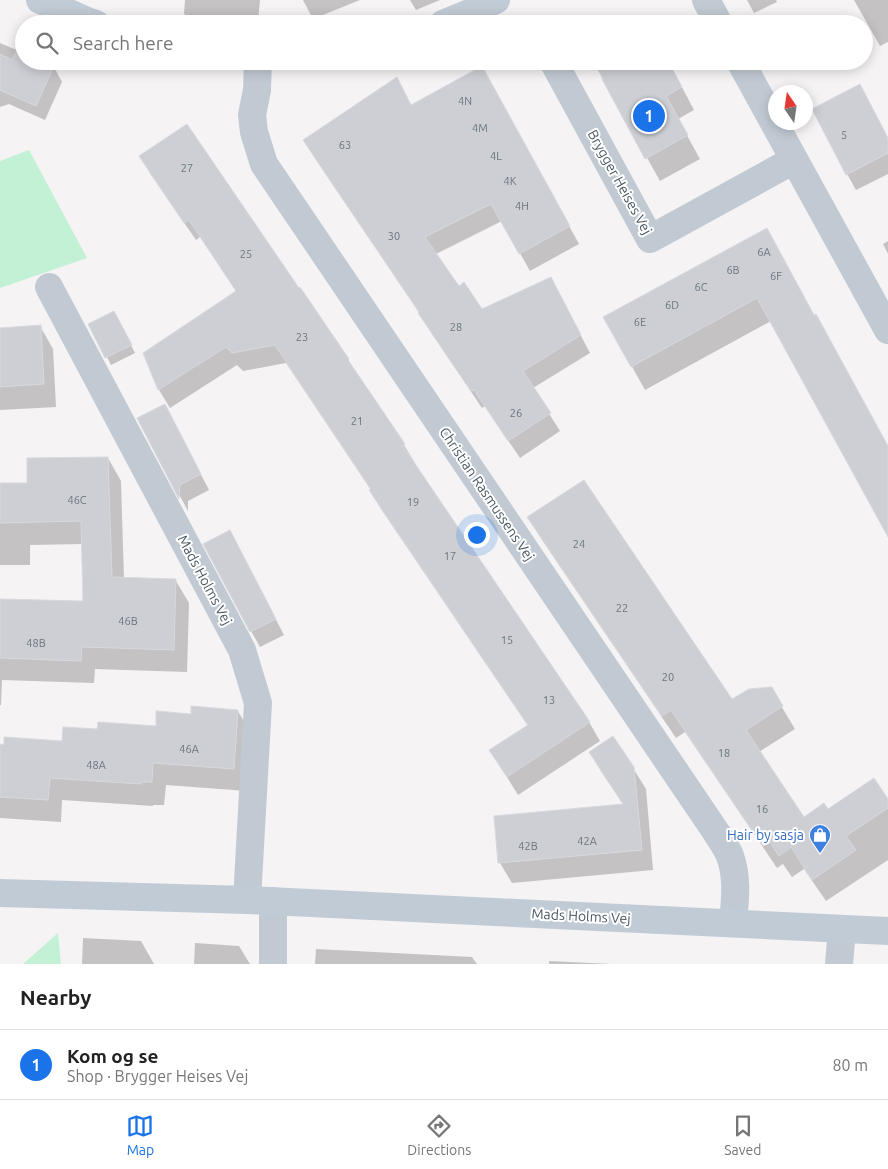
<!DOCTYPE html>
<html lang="en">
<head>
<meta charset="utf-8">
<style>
  body { margin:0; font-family:Ubuntu,sans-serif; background:#f6f6f6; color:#222 }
  .compass { position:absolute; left:768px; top:85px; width:45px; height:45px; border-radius:50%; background:#fff; box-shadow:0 2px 12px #0003; rotate:347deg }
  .you { position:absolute; left:476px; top:534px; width:18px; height:18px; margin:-12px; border:4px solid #fff; border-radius:50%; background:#1a73e8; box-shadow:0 0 0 8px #1a73e833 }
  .badge { display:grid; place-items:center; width:32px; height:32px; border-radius:50%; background:#1a73e8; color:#fff; font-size:16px; font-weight:700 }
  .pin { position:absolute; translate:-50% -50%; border:2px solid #fff; box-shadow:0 1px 5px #0006 }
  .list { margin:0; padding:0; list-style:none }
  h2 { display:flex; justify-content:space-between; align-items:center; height:65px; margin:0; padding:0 20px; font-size:21px }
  h2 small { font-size:16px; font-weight:400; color:#767676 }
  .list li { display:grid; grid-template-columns:32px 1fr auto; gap:15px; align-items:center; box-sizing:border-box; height:70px; padding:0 20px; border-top:1px solid #e0e0e0 }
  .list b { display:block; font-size:19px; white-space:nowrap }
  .list p { margin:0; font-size:16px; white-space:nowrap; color:#767676 }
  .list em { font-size:16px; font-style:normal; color:#767676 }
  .icon { flex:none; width:28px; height:28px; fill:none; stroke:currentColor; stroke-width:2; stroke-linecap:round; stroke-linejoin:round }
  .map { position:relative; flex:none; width:888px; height:964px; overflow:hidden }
  .search { position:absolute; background:#fff; box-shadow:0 2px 12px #0003; left:15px; right:15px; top:15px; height:55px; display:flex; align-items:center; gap:12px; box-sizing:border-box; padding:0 18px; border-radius:28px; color:#767676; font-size:19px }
  .sheet { height:135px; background:#fff }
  nav { display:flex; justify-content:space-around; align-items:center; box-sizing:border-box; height:70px; border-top:1px solid #e0e0e0; background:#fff; font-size:14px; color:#767676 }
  nav a { display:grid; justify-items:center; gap:2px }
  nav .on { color:#1a73e8 }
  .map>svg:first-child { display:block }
  .green { fill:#c3f1d5 }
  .shadow { fill:#0003 }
  .building { fill:#cdcfd5; stroke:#d7d9de }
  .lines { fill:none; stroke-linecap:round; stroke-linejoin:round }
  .street { stroke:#c1cad2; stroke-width:28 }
  .secondary { stroke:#c1cbd6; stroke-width:28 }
  .labels { text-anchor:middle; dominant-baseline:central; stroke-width:4; stroke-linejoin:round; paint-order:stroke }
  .number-label { font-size:11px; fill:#6b747e }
  .street-label { font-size:14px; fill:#4a5661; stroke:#fff }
  .shop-label { font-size:14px; fill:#366cbe; stroke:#fff; text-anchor:end }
</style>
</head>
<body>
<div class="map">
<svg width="888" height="964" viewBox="0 0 888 964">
  <rect width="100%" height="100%" fill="#f5f3f3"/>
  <g class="green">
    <path d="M29,150L87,258L0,288V161Z"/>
    <path d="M58,933L61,964H23Z"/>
  </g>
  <g class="shadow">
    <path d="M185,0H260L258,21L242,20V24H190L184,13Z"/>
    <path d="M303,0H360L313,19Z"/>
    <path d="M410,0H440L416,10Z"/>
    <path d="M747,0H776L777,2L754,13Z"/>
    <path d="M854,0H888V42L880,46Z"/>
    <path d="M0,43L24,53V61L54,67L62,82L45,120L9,104L0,107Z"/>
    <path d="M593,61L674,72L694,110L678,119L700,159L660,181Z"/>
    <path d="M492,85L579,244L530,271L502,221L436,254L458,288L481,311L560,296L590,353L533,388L560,431L520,458L485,406L482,408L430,331L420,314L314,157L304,140L411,106Z"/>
    <path d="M888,139V174L856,190L847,174Z"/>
    <path d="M140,156L348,360L356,373L404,445L415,463L414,464L589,722L600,741L518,795L502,769L528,726L381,509L370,491L371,490L286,363L243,371L237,365L170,408L159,390L144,354L237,292L200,237L196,240L151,175Z"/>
    <path d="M888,241V254L883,244Z"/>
    <path d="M779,253L888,447V534L771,321L645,390L605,318Z"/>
    <path d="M118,320L135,353L111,365L90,324Z"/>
    <path d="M40,326L53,349L56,407L0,410V329Z"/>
    <path d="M165,405L209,490L188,501V511L142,426Z"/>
    <path d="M108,458L121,481L124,579L176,581L189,603L187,672L95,669L94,683L2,680L1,705H0V600L84,602L83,544L30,545V565H0V485H28Z"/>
    <path d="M529,518L732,701L771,689L795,729L759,752L804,818L828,810L888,801V860L826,901L804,869L792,877L783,864L777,868L685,732L676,738L542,540Z"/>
    <path d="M230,531L284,635L260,647L251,631Z"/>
    <path d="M238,711L251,734L247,791L166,785L164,805H153V806L62,800L61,822L0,818V746L63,743L98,731L157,727L192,715Z"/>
    <path d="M591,753L633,768L646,789L653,870L512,883L500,863L624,805L602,773Z"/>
    <path d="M83,938L141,941L154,964H82Z"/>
    <path d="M195,943L239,946L250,964H194Z"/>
    <path d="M316,949L472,957L477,964H315Z"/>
    <path d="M549,961L612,964H549Z"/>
  </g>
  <g class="building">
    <path d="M17,49L24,52V61H44L54,66L36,106L0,90V54L12,60Z"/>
    <path d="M593,61H668L682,87L666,96L688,135L645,159L602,79H603Z"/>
    <path d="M482,66L570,226L519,254L491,204L425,237L459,286L464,282L482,309L551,277L581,335L523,371L551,413L508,441L474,390L471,391L418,313L419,312L303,140L397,77L411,105Z"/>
    <path d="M860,84L888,138V153L846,175L812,109Z"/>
    <path d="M187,124L299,288L300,287L349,359L348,360L405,444L403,446L590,722L507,777L489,750L528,725L369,490L371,489L275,345L232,353L226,347L158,390L143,353L236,291L189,220L184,223L139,156Z"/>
    <path d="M767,228L814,315L816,314L888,446V537L757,298L631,367L603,317Z"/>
    <path d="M114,311L132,345L105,358L88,324Z"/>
    <path d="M41,325L44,384L0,387V328Z"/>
    <path d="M165,404L201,474L180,485L179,499L137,418Z"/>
    <path d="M108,457L112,577L176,579L174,650L82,647L81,661L0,658V599L83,601L81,521L0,523V483H27V458Z"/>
    <path d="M584,480L732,699L749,689L772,687L783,706L746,730L804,817L824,803L828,809L874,778L888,799V808L846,836L856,850L812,880L791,847L779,856L770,842L763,846L671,710L662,716L527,517Z"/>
    <path d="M230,530L276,619L250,632L203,544Z"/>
    <path d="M191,706L238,710L234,769L153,763L152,782H141V784L50,778L48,800L0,797V744L4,745V737L62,741L63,727L97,729L98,722L156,726V711L191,714Z"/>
    <path d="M613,736L634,767L642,850L498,863L494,816L623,804L589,752Z"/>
  </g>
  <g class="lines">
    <g class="street">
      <path d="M706,0L719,24"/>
      <path d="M258,61L257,90L252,115L254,132L264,164L716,832C721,840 727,848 730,856C738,878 735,901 733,923"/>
      <path d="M553,61L650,239L794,160"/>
      <path d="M740,61L888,330"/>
      <path d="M49,287L242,650L258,703L247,900"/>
      <path d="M273,901V964"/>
      <path d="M839,964L842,929"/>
    </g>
    <g class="secondary">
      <path d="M40,0L87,21L96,24"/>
      <path d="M443,24L479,9L496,0"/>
      <path d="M0,893L247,900L888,931"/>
    </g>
  </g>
  <defs>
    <g id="shop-pin" transform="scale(1.125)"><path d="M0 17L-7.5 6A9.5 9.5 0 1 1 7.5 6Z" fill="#3f7fe0" stroke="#fff"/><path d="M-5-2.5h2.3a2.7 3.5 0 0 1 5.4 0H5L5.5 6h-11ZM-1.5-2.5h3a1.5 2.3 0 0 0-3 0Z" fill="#fff"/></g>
  </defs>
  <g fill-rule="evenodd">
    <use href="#shop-pin" x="820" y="835"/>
  </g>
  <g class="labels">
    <g class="number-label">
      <text x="465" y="101">4N</text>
      <text x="480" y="128">4M</text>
      <text x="844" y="135">5</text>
      <text x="345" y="145">63</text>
      <text x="496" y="156">4L</text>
      <text x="187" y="168">27</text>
      <text x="510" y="181">4K</text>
      <text x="522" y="206">4H</text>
      <text x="394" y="236">30</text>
      <text x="764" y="252">6A</text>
      <text x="246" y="254">25</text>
      <text x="733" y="270">6B</text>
      <text x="776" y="276">6F</text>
      <text x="701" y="287">6C</text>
      <text x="672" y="305">6D</text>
      <text x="640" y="322">6E</text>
      <text x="456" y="327">28</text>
      <text x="302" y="337">23</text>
      <text x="516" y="413">26</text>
      <text x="357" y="421">21</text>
      <text x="77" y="500">46C</text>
      <text x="413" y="502">19</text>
      <text x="579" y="544">24</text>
      <text x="450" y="556">17</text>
      <text x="622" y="608">22</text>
      <text x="128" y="621">46B</text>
      <text x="507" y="640">15</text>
      <text x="36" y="643">48B</text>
      <text x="668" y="677">20</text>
      <text x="549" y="700">13</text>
      <text x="189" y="749">46A</text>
      <text x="724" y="753">18</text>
      <text x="96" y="765">48A</text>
      <text x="762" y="809">16</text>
      <text x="587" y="841">42A</text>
      <text x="528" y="846">42B</text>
    </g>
    <g class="street-label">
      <text transform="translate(620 182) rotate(61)">Brygger Heises Vej</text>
      <text transform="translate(487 494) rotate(56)">Christian Rasmussens Vej</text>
      <text transform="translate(205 580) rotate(62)">Mads Holms Vej</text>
      <text transform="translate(581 916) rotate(3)">Mads Holms Vej</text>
    </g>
    <g class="shop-label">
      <text x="804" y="835">Hair by sasja</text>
    </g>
  </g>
</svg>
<svg class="compass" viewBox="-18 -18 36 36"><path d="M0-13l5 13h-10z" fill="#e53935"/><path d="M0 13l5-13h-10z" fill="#767676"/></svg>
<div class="you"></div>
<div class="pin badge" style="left:649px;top:116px">1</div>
<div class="search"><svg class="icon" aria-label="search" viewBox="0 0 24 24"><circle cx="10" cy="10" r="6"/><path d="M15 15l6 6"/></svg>Search here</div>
</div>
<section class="sheet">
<h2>Nearby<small></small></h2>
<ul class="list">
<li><span class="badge">1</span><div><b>Kom og se</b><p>Shop · Brygger Heises Vej</p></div><em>80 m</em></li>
</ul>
</section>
<nav>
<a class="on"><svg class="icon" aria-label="map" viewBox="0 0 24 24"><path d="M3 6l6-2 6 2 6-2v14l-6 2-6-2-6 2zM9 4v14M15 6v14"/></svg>Map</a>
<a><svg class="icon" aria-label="directions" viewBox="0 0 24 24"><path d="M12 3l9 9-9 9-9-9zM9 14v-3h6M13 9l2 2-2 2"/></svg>Directions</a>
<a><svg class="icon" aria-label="saved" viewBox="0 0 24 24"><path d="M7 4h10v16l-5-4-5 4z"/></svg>Saved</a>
</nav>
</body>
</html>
